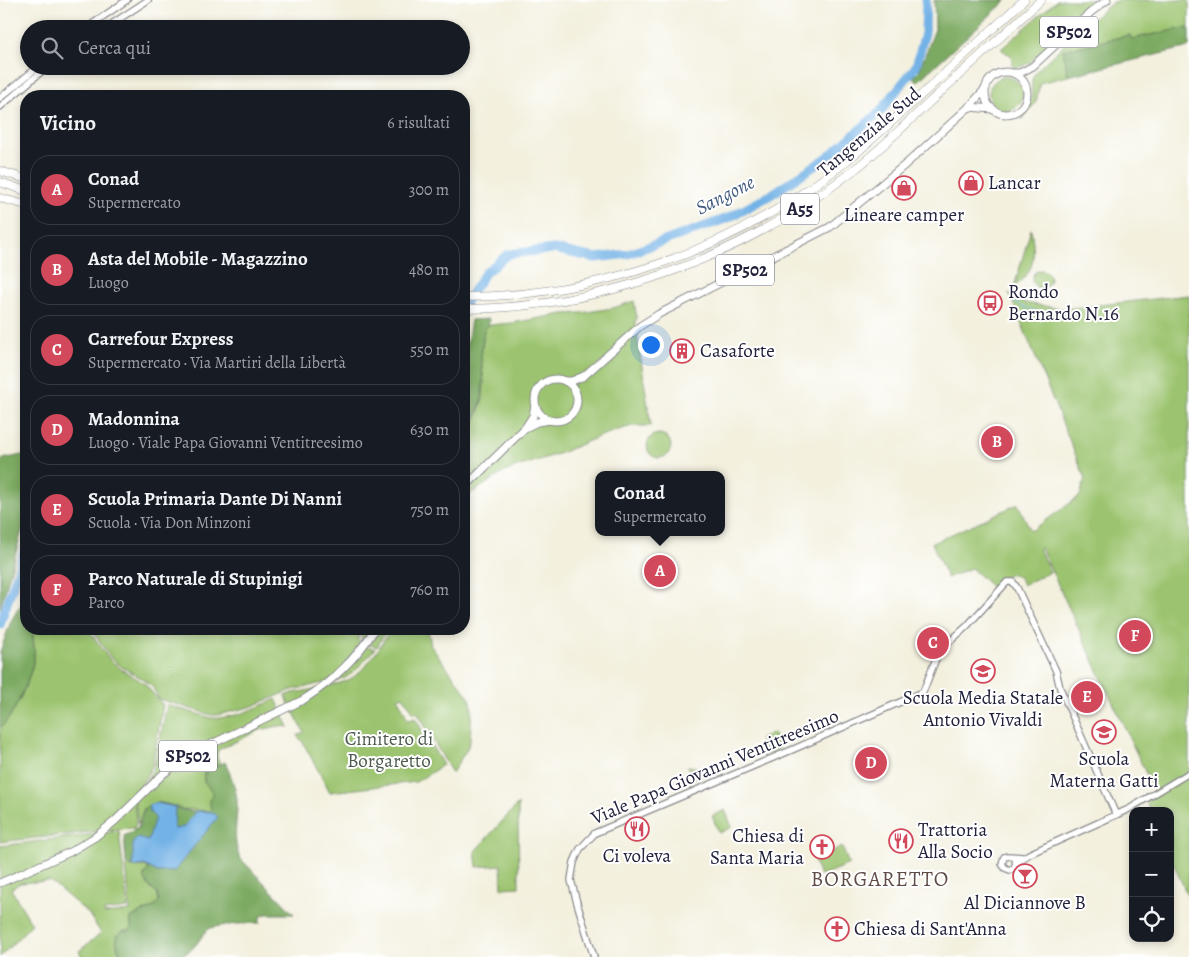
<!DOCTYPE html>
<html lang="it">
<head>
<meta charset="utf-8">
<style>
  body { margin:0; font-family:Alegreya,serif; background:#20242c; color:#f1f3f6 }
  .controls { position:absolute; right:15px; bottom:15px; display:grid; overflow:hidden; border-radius:10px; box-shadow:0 2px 8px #0003 }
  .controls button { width:45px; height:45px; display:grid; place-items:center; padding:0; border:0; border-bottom:1px solid #363941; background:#171b24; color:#f1f3f6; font:25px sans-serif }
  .you { position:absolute; left:650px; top:344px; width:18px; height:18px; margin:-12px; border:4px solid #fff; border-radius:50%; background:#1a73e8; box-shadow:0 0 0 8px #1a73e833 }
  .badge { display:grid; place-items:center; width:32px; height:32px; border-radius:50%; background:#d1495b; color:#fff; font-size:16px; font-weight:700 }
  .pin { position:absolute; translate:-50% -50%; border:2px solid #fff; box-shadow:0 1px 5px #0006 }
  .popup { position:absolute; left:595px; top:471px; width:130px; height:65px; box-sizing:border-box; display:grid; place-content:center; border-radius:10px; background:#171b24; filter:drop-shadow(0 1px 4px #0005); font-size:16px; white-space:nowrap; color:#9ea1a6 }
  .popup b { font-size:19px; color:#f1f3f6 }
  .popup::after { content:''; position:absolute; left:50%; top:100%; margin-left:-10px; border:10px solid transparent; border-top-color:#171b24 }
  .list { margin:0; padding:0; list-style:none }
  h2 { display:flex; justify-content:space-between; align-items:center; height:65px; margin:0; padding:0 20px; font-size:21px }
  h2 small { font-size:16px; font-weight:400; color:#9ea1a6 }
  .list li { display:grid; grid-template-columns:32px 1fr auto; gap:15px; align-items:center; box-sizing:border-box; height:70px; margin:0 10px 10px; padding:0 10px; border:1px solid #363941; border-radius:20px }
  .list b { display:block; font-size:19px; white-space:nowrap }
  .list p { margin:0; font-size:16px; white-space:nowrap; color:#9ea1a6 }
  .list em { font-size:16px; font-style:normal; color:#9ea1a6 }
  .icon { flex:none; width:28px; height:28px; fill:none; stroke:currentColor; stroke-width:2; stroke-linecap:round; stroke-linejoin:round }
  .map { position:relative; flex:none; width:1189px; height:957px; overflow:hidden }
  .search { position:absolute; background:#171b24; box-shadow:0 2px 8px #0003; left:20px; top:20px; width:450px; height:55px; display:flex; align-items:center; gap:12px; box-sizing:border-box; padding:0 18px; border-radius:28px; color:#9ea1a6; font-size:19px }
  .panel { position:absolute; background:#171b24; box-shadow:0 2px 8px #0003; left:20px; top:90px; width:450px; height:545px; border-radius:20px }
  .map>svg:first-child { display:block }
  .green { fill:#9cc470; stroke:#5f7356 }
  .forest { fill:#7daa62; stroke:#50664e }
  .water { fill:#73b2e6; stroke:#4a6a90 }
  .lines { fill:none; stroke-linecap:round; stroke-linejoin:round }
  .stream { stroke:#73b2e6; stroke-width:1 }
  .river { stroke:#73b2e6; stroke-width:9 }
  .minor-casing { stroke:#8a898c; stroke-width:8 }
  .major-casing { stroke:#8a898c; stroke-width:9 }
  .highway-casing { stroke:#8a898c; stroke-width:9 }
  .minor { stroke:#fff; stroke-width:5.5 }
  .major { stroke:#fff; stroke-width:7 }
  .highway { stroke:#fff; stroke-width:8 }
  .labels { text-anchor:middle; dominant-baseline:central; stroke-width:4; stroke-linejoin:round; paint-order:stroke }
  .shield { fill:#fff; stroke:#646476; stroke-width:1 }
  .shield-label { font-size:18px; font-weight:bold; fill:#22223b }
  .street-label { font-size:19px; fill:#22223b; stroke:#fff }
  .poi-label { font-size:19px; fill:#22223b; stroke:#fff; text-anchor:start }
  .park-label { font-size:19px; fill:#4d5b4e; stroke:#fff }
  .water-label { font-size:20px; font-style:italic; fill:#425c7f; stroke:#fff }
  .quarter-label { font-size:21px; letter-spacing:1px; fill:#614d47; stroke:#fff }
</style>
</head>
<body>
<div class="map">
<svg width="1189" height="957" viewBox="0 0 1189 957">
  <rect width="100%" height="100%" fill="#fff"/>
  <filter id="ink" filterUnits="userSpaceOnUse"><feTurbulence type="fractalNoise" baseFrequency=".02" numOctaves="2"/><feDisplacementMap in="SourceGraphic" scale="10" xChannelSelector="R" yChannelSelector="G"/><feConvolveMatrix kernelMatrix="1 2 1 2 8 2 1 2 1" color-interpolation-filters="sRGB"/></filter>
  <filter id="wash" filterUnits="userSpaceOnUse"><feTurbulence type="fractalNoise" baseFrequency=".0096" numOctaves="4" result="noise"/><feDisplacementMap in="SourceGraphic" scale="20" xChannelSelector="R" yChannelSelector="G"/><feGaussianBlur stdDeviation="1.12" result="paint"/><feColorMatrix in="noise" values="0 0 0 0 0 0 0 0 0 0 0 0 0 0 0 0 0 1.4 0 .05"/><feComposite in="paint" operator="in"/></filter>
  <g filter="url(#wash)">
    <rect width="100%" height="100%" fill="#f3f0de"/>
    <g class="green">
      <path d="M1057,0H1095L1030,63L1014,69L1011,56L1001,49Z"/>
      <path d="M1119,0H1189V27L1131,39L1130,35L1063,50L1068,76L1040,83L1036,102L1022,120C1023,112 1027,108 1030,101C1035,88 1027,84 1037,70L1086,24L1113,2Z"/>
      <circle cx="1006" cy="94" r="17"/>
      <path d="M1031,229C1035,254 1037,270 1014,287Z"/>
      <circle cx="1041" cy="279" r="9"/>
      <path d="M1009,293L1025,303L1063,309L1189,295V899L1170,856V811H1150L1146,801L1156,795L1041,548L1039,549L1050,572L1023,585L1020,578L1012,574L1004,577L993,588L971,568L947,578L932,543L1018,504L1031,531L1080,496L1085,478Z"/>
      <path d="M634,301L637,319L635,320L651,426H632L615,431L598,437L561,453L517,467L503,473L464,498V446L470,435L483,399L484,382L481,358L484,330L489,325L512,323L563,314L581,313L613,308Z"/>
      <circle cx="659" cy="446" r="12"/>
      <path d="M34,629H88L110,660L121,669L144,683L163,705L152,766L134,798L136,824L134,828L117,829L0,842V728C14,717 33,674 34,657C35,647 32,638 34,629Z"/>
      <path d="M91,629H362L358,638C360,647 368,647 375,649L354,672L345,678L292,690L250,707L218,715H211L159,699L153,688L146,681L122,667L111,658Z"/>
      <path d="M364,629H387L377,647L362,642L361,636Z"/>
      <path d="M390,629H428L431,646L467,694L471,701L472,710L470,741L467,749L452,773L417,712L414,713L403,696L398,698L408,720L415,718L443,765L416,782L330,792L302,741L297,736L304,732L285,696L293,693C310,690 329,687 346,681C364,674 382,645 390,629Z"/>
      <path d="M276,699L289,727L279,726L260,730L218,750L217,756L220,764L204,772V781L213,793L209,801L211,808L208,811L182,809L168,804L156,802L144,808L138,824L135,802L154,767L167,705L211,718C234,719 256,708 276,699Z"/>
      <path d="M773,733L780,749L766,755L760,739Z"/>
      <path d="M688,766L701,768L707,773L693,779Z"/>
      <path d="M518,804L519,887L502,888L501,865L477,867L475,851Z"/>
      <path d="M725,810L732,827L719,833L712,816Z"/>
      <path d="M119,831L128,908L104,911V914L130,911L126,863C132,871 140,864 148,867V870L144,876C146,883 150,890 157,893L159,901C152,911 140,911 130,918L131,928L128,931H123L116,936L117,946L121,957H82L79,951L101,933L88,913L50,881L20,883L11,889L32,924L0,957V846Z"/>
      <path d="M842,847L849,864L820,876L813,859Z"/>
    </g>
    <g class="forest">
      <path d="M934,0H1007L917,82L913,77L919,71L935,29Z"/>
      <path d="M1189,27V47L1068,76L1063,50L1130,35L1131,39Z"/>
      <path d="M489,319V324L484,330L483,339L481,358L483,382L482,399L472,426L470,434L464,445V389L467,379V343L471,320Z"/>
      <path d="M26,454V517L0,609V462L3,459Z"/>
      <path d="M26,600V629H33C32,638 35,647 34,657C32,674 14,717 0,728V652L11,621L19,607Z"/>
      <path d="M225,762C230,774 236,787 237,800C238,820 231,841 241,859L294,914H266L260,917V923C251,923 214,925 209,929C199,937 197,949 184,954C174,957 163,951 153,954L151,957H122L117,946L116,937L123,931L128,932L131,928V918C140,911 153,912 159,901L157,893C150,889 146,883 144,876L148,870V867L144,865L133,867L126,862L124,836L138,828L145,808C157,797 170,807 183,810C191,812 200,812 208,811L211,808L209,801L213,793L204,781V773Z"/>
    </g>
    <path class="water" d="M156,803L175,807L174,829L184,827L196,811L212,812L218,817L174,871L158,872L144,865L133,867V842L138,838L148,841L155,817L150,812L148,805Z"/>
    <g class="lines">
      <path class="stream" d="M1014,300L1022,307L1042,312"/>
      <g class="river">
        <path d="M464,305L485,273L508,254L554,249L595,258L628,254L728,218L769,196L828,157L880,112L916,66L925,33L926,0"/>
        <path d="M0,625L26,547"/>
      </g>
    </g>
  </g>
  <g filter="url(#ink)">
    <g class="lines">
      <g class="minor-casing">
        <g id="minor">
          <path d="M85,29L127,0"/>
          <path d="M104,29L148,0"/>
          <path d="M0,98L39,66"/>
          <path d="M0,107L48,66"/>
          <path d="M1014,857L1016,863L1014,868L1010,870L1005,868L1002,864L1004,857L1009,856L1022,857"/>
          <path d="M1016,863L1029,854L1129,809L1189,773"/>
          <path d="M594,957L577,903L571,880L574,862L580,849L595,833L794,749L923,692L937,656L945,646L967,626L1007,582H1013L1017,588L1056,671L1060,688L1116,815"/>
        </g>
      </g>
      <g class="major-casing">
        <g id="major">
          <circle cx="1006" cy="93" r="21"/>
          <path d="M1014,73H1020L1033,66L1091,12L1107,0"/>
          <path d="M969,107L993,109"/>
          <circle cx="556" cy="400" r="21"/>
          <path d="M565,381H572L584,376L640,326L659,314L830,227L906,164L969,107L986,88"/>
          <path d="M527,427L537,422L550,420"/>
          <path d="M464,488L525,428L533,416L535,405"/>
          <path d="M0,883L70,852L95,837L115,821L163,774L191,754L303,700C333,681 356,659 375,629"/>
        </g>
      </g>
      <g class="highway-casing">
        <g id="highway">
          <path d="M0,171L26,179"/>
          <path d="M0,182L26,191"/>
          <path d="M0,198L26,205"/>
          <path d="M464,297C599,296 732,250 839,167C867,145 892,121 919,97C954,65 989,32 1024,0"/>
          <path d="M464,309C608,308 747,255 859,166C881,148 901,129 921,110C961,73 1001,37 1041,0"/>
        </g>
      </g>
      <use href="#minor" class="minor"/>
      <use href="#major" class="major"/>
      <use href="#highway" class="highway"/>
    </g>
  </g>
  <defs>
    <g id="shop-ring" transform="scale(1.25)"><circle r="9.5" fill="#fff" stroke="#d1495b" stroke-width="1.5"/><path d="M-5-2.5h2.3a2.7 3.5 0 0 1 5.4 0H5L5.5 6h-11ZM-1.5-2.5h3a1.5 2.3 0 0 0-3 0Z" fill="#d1495b"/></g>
    <g id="bus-ring" transform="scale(1.25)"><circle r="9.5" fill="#fff" stroke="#d1495b" stroke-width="1.5"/><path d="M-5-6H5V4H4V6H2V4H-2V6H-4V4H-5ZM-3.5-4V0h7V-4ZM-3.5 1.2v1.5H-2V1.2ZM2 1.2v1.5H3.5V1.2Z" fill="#d1495b"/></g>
    <g id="building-ring" transform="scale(1.25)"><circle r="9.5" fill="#fff" stroke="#d1495b" stroke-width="1.5"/><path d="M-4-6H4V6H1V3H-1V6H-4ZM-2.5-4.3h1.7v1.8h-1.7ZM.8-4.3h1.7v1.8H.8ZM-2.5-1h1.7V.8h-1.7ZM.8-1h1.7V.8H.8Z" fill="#d1495b"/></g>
    <g id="school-ring" transform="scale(1.25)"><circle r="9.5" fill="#fff" stroke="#d1495b" stroke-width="1.5"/><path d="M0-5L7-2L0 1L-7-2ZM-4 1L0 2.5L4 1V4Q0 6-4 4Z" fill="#d1495b"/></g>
    <g id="restaurant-ring" transform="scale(1.25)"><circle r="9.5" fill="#fff" stroke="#d1495b" stroke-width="1.5"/><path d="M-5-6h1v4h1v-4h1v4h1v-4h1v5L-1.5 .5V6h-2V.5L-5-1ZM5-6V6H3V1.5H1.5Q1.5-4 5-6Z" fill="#d1495b"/></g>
    <g id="church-ring" transform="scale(1.25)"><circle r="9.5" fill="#fff" stroke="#d1495b" stroke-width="1.5"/><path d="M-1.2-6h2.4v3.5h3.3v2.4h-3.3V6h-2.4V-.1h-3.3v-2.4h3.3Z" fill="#d1495b"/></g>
    <g id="bar-ring" transform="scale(1.25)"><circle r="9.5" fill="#fff" stroke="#d1495b" stroke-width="1.5"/><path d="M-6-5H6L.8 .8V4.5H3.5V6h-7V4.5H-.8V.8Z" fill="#d1495b"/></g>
  </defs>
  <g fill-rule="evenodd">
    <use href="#shop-ring" x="971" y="183"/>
    <use href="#shop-ring" x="904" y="188"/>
    <use href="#bus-ring" x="990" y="303"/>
    <use href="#building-ring" x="682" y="351"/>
    <use href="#school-ring" x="983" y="671"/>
    <use href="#school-ring" x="1104" y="732"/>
    <use href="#restaurant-ring" x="637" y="829"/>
    <use href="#restaurant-ring" x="901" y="841"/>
    <use href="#church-ring" x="822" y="847"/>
    <use href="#bar-ring" x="1025" y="876"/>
    <use href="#church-ring" x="837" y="929"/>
  </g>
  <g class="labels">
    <g class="shield">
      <rect x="1040" y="16.5" width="58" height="31" rx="4"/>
      <rect x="781" y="193.5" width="38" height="31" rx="4"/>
      <rect x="716" y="254.5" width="58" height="31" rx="4"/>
      <rect x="159" y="740.5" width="58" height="31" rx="4"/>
    </g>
    <g class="shield-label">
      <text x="1069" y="32">SP502</text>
      <text x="800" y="209">A55</text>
      <text x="745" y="270">SP502</text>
      <text x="188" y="756">SP502</text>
    </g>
    <g class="street-label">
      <text transform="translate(869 132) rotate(-40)">Tangenziale Sud</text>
      <text transform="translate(715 767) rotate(-23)">Viale Papa Giovanni Ventitreesimo</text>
    </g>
    <g class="poi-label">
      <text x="988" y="183">Lancar</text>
      <text x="904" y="215" text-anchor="middle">Lineare camper</text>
      <text x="1008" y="292">Rondo<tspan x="1008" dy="22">Bernardo N.16</tspan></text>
      <text x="700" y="351">Casaforte</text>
      <text x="983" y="698" text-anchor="middle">Scuola Media Statale<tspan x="983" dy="22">Antonio Vivaldi</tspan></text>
      <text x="1104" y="759" text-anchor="middle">Scuola<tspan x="1104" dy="22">Materna Gatti</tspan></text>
      <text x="918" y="830">Trattoria<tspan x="918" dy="22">Alla Socio</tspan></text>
      <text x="804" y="836" text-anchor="end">Chiesa di<tspan x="804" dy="22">Santa Maria</tspan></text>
      <text x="637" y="856" text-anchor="middle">Ci voleva</text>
      <text x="1025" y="903" text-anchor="middle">Al Diciannove B</text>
      <text x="854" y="929">Chiesa di Sant'Anna</text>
    </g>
    <g class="park-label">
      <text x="389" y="739">Cimitero di<tspan x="389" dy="22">Borgaretto</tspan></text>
    </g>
    <g class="water-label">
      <text transform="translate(725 195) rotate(-27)">Sangone</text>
    </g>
    <g class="quarter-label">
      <text x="880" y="879">BORGARETTO</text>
    </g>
  </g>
</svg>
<div class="controls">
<button>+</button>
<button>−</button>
<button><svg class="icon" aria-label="locate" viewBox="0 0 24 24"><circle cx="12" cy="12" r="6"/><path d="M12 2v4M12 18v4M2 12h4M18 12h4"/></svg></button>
</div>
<div class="you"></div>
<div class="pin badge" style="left:660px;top:571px">A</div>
<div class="popup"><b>Conad</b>Supermercato</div>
<div class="pin badge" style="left:997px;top:442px">B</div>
<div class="pin badge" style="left:933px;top:643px">C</div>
<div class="pin badge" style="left:871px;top:763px">D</div>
<div class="pin badge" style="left:1087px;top:697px">E</div>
<div class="pin badge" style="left:1135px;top:636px">F</div>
<div class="search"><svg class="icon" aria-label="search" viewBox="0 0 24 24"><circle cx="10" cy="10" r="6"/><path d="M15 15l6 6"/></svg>Cerca qui</div>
<section class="panel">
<h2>Vicino<small>6 risultati</small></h2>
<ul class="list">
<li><span class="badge">A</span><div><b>Conad</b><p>Supermercato</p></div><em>300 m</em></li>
<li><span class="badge">B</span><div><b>Asta del Mobile - Magazzino</b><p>Luogo</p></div><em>480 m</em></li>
<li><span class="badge">C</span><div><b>Carrefour Express</b><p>Supermercato · Via Martiri della Libertà</p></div><em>550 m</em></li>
<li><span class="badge">D</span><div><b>Madonnina</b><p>Luogo · Viale Papa Giovanni Ventitreesimo</p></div><em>630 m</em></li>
<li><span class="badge">E</span><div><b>Scuola Primaria Dante Di Nanni</b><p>Scuola · Via Don Minzoni</p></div><em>750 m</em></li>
<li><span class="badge">F</span><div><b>Parco Naturale di Stupinigi</b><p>Parco</p></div><em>760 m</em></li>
</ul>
</section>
</div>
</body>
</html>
